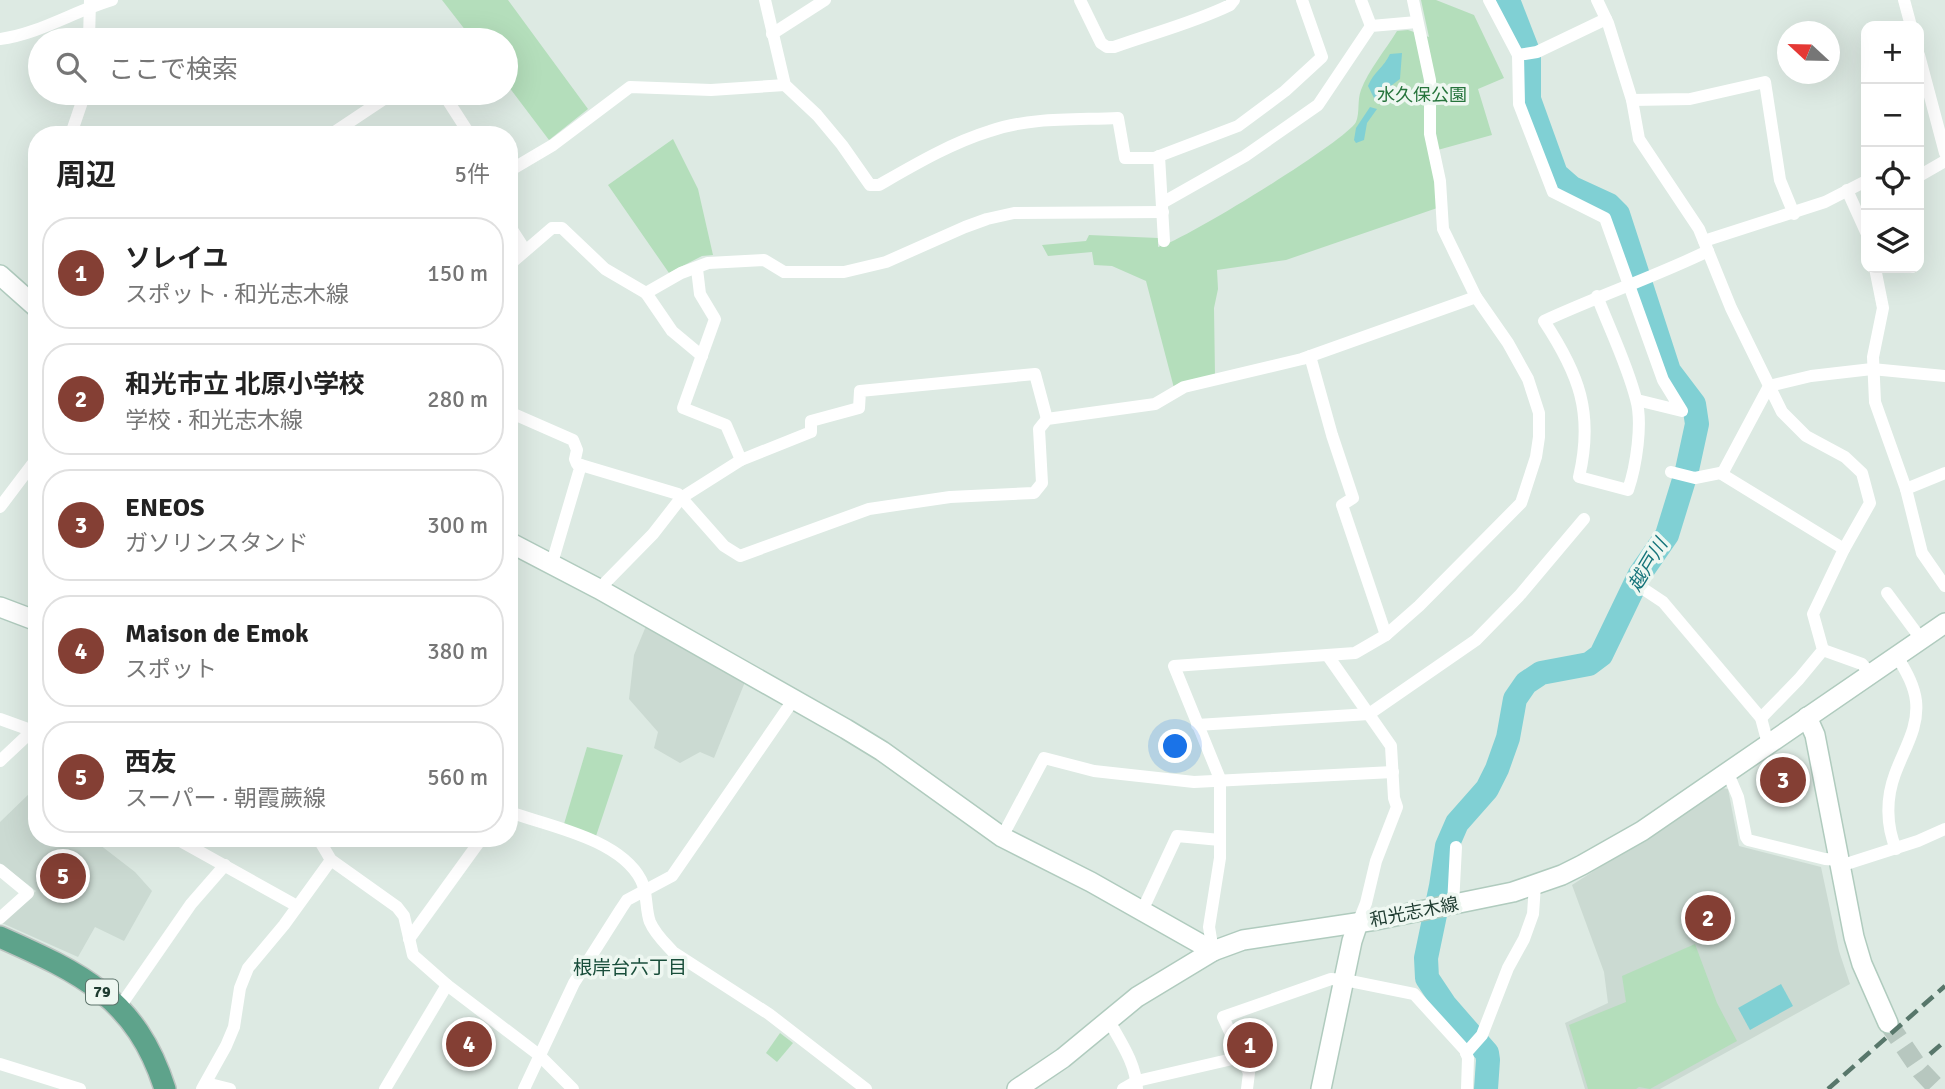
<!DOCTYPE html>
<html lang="ja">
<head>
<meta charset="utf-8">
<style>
  body { margin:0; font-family:Signika,"Noto Sans JP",sans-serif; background:#f6f6f6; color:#222 }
  .controls { position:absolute; right:21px; top:21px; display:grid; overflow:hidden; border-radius:14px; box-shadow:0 7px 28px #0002 }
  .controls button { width:63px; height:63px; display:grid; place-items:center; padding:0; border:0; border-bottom:2px solid #e0e0e0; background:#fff; color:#222; font:35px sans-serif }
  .compass { position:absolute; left:1777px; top:21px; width:63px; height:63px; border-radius:50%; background:#fff; box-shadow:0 7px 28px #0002; rotate:292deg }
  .you { position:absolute; left:1176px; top:747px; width:24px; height:24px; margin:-18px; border:5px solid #fff; border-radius:50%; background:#1a73e8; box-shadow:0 0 0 10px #1a73e833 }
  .badge { display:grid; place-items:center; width:46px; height:46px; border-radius:50%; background:#843f34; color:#fff; font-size:23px; font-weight:700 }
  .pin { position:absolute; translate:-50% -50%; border:4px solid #fff; box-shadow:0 2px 7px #0006 }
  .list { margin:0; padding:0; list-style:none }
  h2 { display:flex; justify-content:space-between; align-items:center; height:91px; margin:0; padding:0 28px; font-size:30px }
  h2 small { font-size:23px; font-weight:400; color:#767676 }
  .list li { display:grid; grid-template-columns:46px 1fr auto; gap:21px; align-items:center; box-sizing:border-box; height:112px; margin:0 14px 14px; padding:0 14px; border:2px solid #e0e0e0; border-radius:28px }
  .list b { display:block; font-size:26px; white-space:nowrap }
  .list p { margin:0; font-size:23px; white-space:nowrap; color:#767676 }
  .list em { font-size:23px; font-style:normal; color:#767676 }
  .icon { flex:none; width:38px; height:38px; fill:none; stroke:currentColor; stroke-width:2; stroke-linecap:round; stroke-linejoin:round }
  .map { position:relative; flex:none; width:1945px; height:1089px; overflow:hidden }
  .search { position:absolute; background:#fff; box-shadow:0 7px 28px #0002; left:28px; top:28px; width:490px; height:77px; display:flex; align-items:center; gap:18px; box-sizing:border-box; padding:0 24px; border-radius:38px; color:#767676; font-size:26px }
  .panel { position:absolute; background:#fff; box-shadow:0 7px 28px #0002; left:28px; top:126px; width:490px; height:721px; border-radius:28px }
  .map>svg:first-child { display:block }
  .built { fill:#cbdad2 }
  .green { fill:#b4debb }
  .water { fill:#80d0d4 }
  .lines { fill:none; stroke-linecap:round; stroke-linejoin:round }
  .river { stroke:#80d0d4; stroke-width:24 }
  .secondary-tunnel { stroke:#b7c7bf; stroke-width:19; stroke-dasharray:19 10; stroke-linecap:butt }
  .secondary-casing { stroke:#b0cbbe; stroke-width:22 }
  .primary-casing { stroke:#bcc4c1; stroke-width:24 }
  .street { stroke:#fff; stroke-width:12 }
  .secondary { stroke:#fff; stroke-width:19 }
  .primary { stroke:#5ea38b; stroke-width:21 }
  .rail { stroke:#58776b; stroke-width:4.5; stroke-dasharray:14 7; stroke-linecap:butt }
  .labels { text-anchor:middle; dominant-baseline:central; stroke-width:7; stroke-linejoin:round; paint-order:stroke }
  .shield { fill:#eef7f1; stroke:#5c736a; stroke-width:2 }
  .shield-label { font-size:16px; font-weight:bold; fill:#1e3b30 }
  .park-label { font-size:18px; fill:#26743c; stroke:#eef7f1 }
  .street-label { font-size:18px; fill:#1e3b30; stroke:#eef7f1 }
  .water-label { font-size:19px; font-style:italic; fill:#15747a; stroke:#eef7f1 }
  .neighbourhood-label { font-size:19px; fill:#194e3b; stroke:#eef7f1 }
</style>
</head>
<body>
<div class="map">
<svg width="1945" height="1089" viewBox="0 0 1945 1089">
  <rect width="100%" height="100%" fill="#ddeae3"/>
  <g class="built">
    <path d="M646,626L745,682L714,758L700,752L680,763L654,748L658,732L629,699L634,655Z"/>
    <path d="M1723,788L1728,789L1739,846L1821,867L1839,951L1850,984L1660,1089H1585L1565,1023L1608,1003L1604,972L1572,885Z"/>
    <path d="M30,793L37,799V838H91L135,872L152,891L124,941L95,927L78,957L2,923L36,891L0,863V822Z"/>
  </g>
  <g class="green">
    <path d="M442,0H508L588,109L549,140L506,83V40H473Z"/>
    <path d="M1421,0H1436L1474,15L1504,78L1478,89L1492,135L1434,151L1443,206L1286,260L1217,270L1218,289L1214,308L1215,376L1174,388L1146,281L1112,266L1094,265L1092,252L1048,256L1042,245L1086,241L1089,235L1158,238V247C1182,242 1346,141 1356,122C1360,113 1357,100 1361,90C1368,71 1386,49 1397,31L1408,30L1429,37Z"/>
    <path d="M673,139L698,189L713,255L702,256L669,273L608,185Z"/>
    <path d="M587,747L623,755L596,836L564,824Z"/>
    <path d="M1695,944L1717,1003L1737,1041L1650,1089L1639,1087L1636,1089H1588L1569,1025L1626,1002L1622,976Z"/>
    <path d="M780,1033L793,1043L777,1062L766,1053Z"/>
  </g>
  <g class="water">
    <path d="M1402,53L1400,79L1388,88L1384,104L1376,102L1368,86C1373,73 1384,67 1390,54Z"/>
    <path d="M1370,107L1377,109L1367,123L1364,140L1356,143L1354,140L1356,128Z"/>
    <path d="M1781,984L1793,1006L1750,1030L1738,1008Z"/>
  </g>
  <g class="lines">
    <path class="river" d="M1486,1089L1488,1060L1487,1053L1445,1005L1427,978L1426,958L1441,886L1447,846L1457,823L1487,789L1497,769L1508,738L1515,699L1526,683L1541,673L1589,664L1601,655L1640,574L1667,535L1687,470L1697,424L1694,404L1669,371L1618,214L1609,205L1572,188L1556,174L1529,99V54L1508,0"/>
    <path class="secondary-tunnel" d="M1888,1023L1921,1071L1938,1089"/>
    <g class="secondary-casing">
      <g id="secondary">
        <path d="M0,275L37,308"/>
        <path d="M509,542L599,589L846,729L882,751L1002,837L1091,882L1213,951"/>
        <path d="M0,607L37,621"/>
        <path d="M1807,717L1815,735L1854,937L1862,964L1888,1023"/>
        <path d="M1017,1089L1063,1058L1137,997L1213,951L1243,940L1376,920L1513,892L1562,875L1582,865L1642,831L1945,623"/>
        <path d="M1321,1089L1352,941L1358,923"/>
      </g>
    </g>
    <g class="primary-casing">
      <path id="primary" d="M0,937C81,973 136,998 165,1089"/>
    </g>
    <g class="street">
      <path d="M765,0L785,85L817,115L842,145L870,185H879C914,165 951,143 990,131C1030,117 1077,120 1118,118L1125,158H1154L1238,126L1285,91L1322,57L1302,0"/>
      <path d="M1080,0L1101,43L1107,47H1114C1153,33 1193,23 1230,5L1234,0"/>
      <path d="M1361,0L1371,26"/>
      <path d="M1489,0L1518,55L1519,104L1553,192L1605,218L1663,380L1682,411L1637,400"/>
      <path d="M1597,0L1608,23L1632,100L1639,139L1699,229L1731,308L1782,412L1806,436L1845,457L1862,473L1870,503L1844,549L1813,614L1823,650L1799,679L1761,718"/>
      <path d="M1904,0L1911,26"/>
      <path d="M772,34L825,0"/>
      <path d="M0,39C39,34 74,11 112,0"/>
      <path d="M89,40L90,0"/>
      <path d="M1518,55L1537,52L1606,19"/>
      <path d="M1919,55L1945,153"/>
      <path d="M443,93L470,135"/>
      <path d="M1632,100L1690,99L1765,82L1780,180L1794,214"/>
      <path d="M74,135L72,131L85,93"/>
      <path d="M330,135L393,93"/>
      <path d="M1159,156L1164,241"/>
      <path d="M509,171L553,145L630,87L711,90L785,85"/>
      <path d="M1919,176L1945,161"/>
      <path d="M1847,190L1866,232"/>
      <path d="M1162,203L1245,156L1318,105L1371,26L1417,22"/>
      <path d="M509,225L525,250"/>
      <path d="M1704,241L1825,202L1866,181"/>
      <path d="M509,265L552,228H562L605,269L646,293L681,273L708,263L764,260L784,272H844L886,262L965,227L987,219L1014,213L1163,212"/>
      <path d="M1875,268L1883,308L1873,357L1875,402L1906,489L1922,553L1945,586"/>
      <path d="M697,269L700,294L715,319L683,408L726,425L741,460"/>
      <path d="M646,293L672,331L702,356"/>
      <path d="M1597,296C1610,330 1627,364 1636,399C1643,423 1636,467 1628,490L1579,477C1594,413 1579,374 1544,321C1598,296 1654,277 1708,251"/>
      <path d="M1310,356L1332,435L1353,498L1342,505L1386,635"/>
      <path d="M509,412L573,440L577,450L575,459L577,464L581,465L552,563"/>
      <path d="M581,465L678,494L724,546L740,556L869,509L950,497L1034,493L1042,483L1039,429L1047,419L1155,404L1184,387L1302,359L1476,297"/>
      <path d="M1671,472L1695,478L1720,473L1844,549"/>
      <path d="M1722,474L1769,386L1811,376L1872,369L1945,376"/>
      <path d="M1906,489L1945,473"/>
      <path d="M0,507L37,458"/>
      <path d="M599,589L653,534L681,498L741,460L811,432V421L859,408L860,391L1035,374L1047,419"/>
      <path d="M1645,590L1663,602L1761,718L1768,744"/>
      <path d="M1887,593L1921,639"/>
      <path d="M1823,650L1862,664L1870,673"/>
      <path d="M1328,656L1391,746L1394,798L1397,807L1376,861L1366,903L1358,923"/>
      <path d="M0,719L36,732"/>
      <path d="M1197,725L1369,714L1476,640L1519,596L1584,519"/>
      <path d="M0,761L32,731"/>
      <path d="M1727,771L1738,797L1746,837L1748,840L1825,859L1839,860"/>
      <path d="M509,812C549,826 620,839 641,880C648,893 645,909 650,922C655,934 665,943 673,952L769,1014L866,1089"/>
      <path d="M1002,837L1044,758L1094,771L1194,782L1393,772"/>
      <path d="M175,838L297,906"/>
      <path d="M318,838L331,860L397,907L404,916L413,955L447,985L539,1055L573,1089"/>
      <path d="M1896,849C1886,825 1886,798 1895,774C1904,749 1919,728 1916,701C1914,684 1905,670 1897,656"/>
      <path d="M1840,866L1918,841L1945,829"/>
      <path d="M0,870L28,893L0,918"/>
      <path d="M1453,905L1456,847"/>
      <path d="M1142,911L1177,836L1220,840"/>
      <path d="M409,939L482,838"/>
      <path d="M1213,951L1209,927L1220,858V779L1174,666L1355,653L1386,635L1419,606L1521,503L1524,494L1536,457L1539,437V413L1528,379L1508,343L1476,297L1443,229L1440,181L1430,134V80L1413,0"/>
      <path d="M119,1008L191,904L225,865"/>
      <path d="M1108,1019C1120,1041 1136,1063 1137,1089"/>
      <path d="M1466,1053L1482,1035L1508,968L1524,939L1533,914L1535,885"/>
      <path d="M0,1064L80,1089"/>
      <path d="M206,1083L230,1089"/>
      <path d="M202,1089L226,1046L234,1027L240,988L248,968L284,925L331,860"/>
      <path d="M385,1089L447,985"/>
      <path d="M524,1089L574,983L621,909L627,900L672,876L794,699"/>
      <path d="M1123,1089L1137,1081L1241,1057"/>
      <path d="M1247,1089L1249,1073L1223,1017L1331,979L1345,980L1414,994L1465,1050L1468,1058L1467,1089"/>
    </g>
    <use href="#secondary" class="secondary"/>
    <use href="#primary" class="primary"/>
    <g class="rail">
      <path d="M1930,1054L1945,1041"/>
      <path d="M1828,1089L1945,986"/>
    </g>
  </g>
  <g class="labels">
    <rect class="shield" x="86" y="979.5" width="32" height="25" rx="5"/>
    <g class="shield-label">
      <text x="102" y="992">79</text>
    </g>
    <g class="park-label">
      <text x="1422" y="95">水久保公園</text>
    </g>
    <g class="street-label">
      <text transform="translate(1414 912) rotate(-11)">和光志木線</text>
    </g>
    <g class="water-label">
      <text transform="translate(1648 565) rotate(-59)">越戸川</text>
    </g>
    <g class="neighbourhood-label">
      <text x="630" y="968">根岸台六丁目</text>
    </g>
  </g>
</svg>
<div class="controls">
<button>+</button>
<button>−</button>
<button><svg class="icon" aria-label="locate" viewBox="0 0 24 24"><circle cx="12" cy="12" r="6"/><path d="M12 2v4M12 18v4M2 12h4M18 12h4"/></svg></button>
<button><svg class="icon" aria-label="layers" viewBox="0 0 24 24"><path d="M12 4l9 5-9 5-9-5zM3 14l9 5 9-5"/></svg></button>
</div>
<svg class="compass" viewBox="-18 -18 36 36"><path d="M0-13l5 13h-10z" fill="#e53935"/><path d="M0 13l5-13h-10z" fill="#767676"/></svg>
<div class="you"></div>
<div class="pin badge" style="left:1250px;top:1045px">1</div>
<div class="pin badge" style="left:1708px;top:918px">2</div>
<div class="pin badge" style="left:1783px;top:780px">3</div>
<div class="pin badge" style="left:469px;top:1044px">4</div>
<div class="pin badge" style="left:63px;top:876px">5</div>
<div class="search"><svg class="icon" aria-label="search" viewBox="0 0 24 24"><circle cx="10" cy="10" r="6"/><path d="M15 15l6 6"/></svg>ここで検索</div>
<section class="panel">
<h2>周辺<small>5件</small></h2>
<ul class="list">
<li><span class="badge">1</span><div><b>ソレイユ</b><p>スポット · 和光志木線</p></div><em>150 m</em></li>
<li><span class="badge">2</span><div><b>和光市立 北原小学校</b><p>学校 · 和光志木線</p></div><em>280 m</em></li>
<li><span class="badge">3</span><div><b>ENEOS</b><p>ガソリンスタンド</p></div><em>300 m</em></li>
<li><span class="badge">4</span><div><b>Maison de Emok</b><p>スポット</p></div><em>380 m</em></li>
<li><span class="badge">5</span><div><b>西友</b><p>スーパー · 朝霞蕨線</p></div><em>560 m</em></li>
</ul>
</section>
</div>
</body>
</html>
